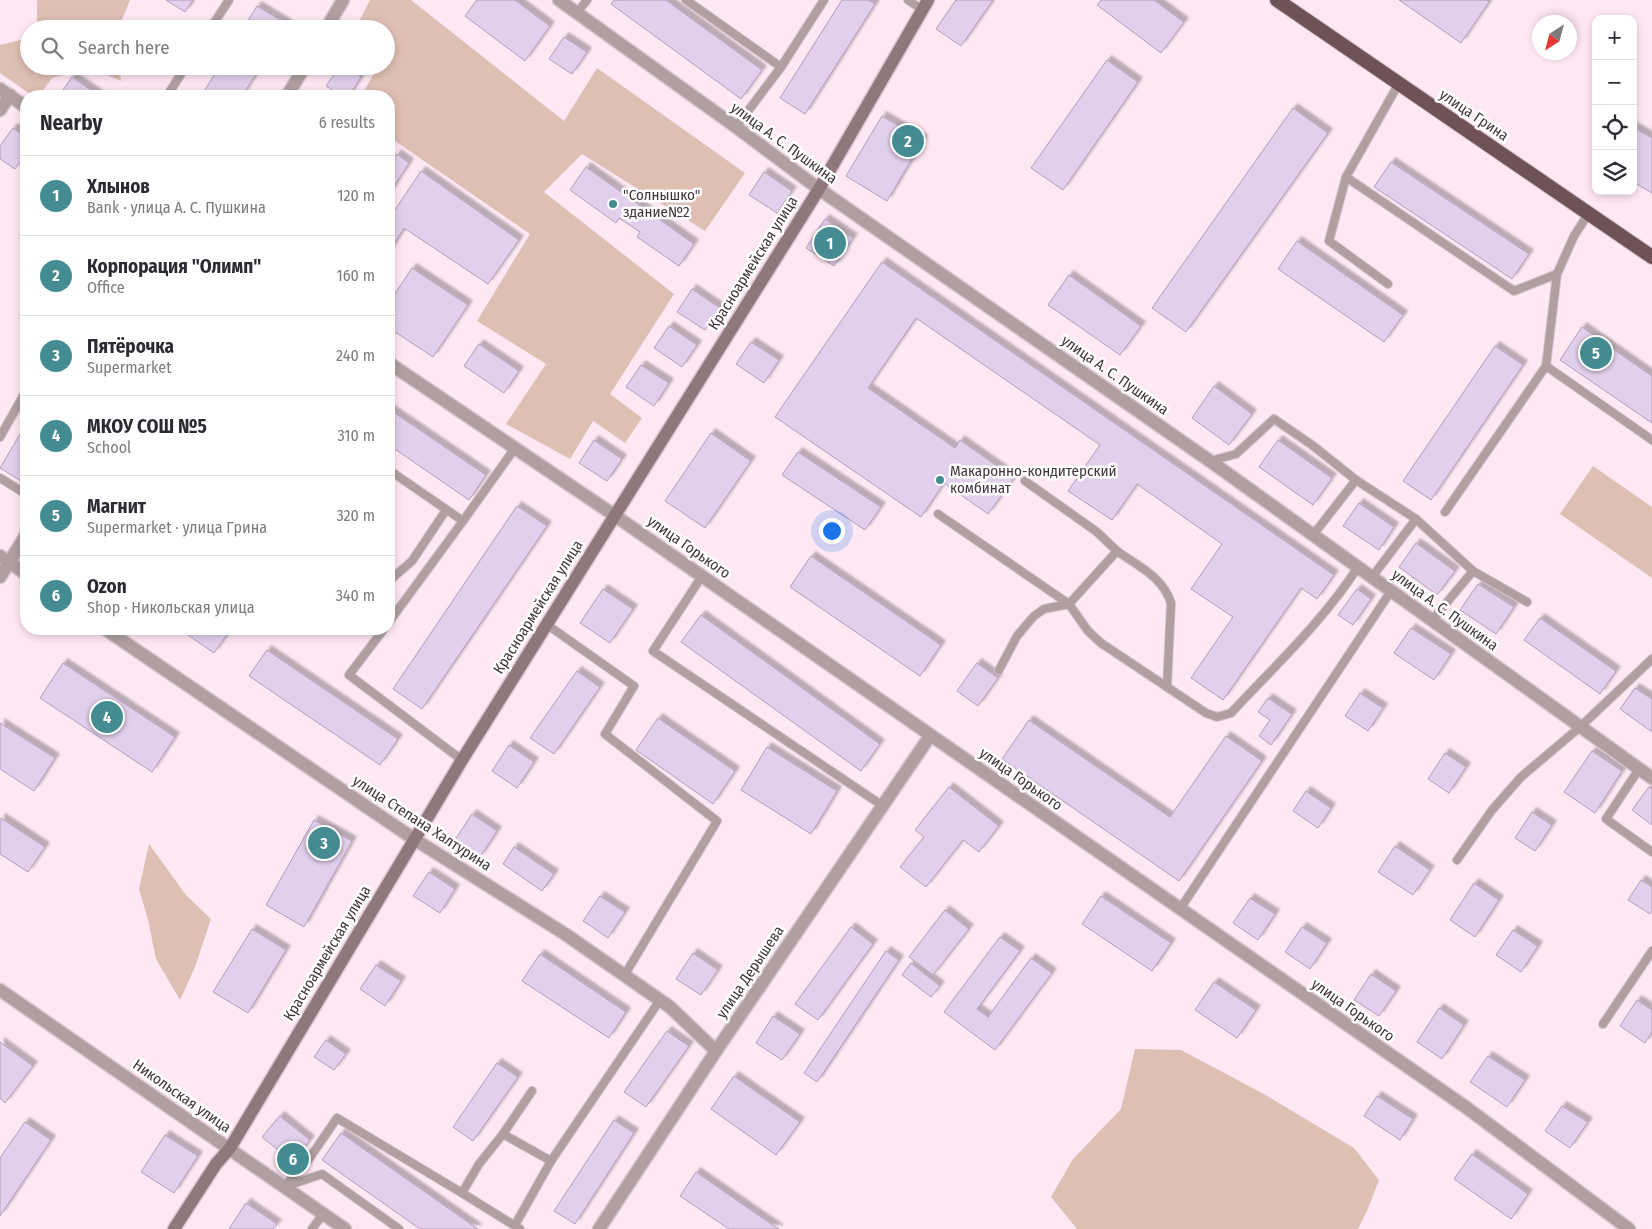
<!DOCTYPE html>
<html lang="en">
<head>
<meta charset="utf-8">
<style>
  body { margin:0; font-family:"Fira Sans Condensed",sans-serif; background:#f2f2f3; color:#2b2b33 }
  .controls { position:absolute; right:15px; top:15px; display:grid; overflow:hidden; border-radius:10px; box-shadow:0 2px 8px #0003 }
  .controls button { width:45px; height:45px; display:grid; place-items:center; padding:0; border:0; border-bottom:1px solid #e1e1e2; background:#fff; color:#2b2b33; font:25px sans-serif }
  .compass { position:absolute; left:1532px; top:15px; width:45px; height:45px; border-radius:50%; background:#fff; box-shadow:0 2px 8px #0003; rotate:216deg }
  .you { position:absolute; left:831px; top:530px; width:18px; height:18px; margin:-12px; border:4px solid #fff; border-radius:50%; background:#1a73e8; box-shadow:0 0 0 8px #1a73e833 }
  .badge { display:grid; place-items:center; width:32px; height:32px; border-radius:50%; background:#448c91; color:#fff; font-size:16px; font-weight:700 }
  .pin { position:absolute; translate:-50% -50%; border:2px solid #fff; box-shadow:0 1px 5px #0006 }
  .list { margin:0; padding:0; list-style:none }
  h2 { display:flex; justify-content:space-between; align-items:center; height:65px; margin:0; padding:0 20px; font-size:21px }
  h2 small { font-size:16px; font-weight:400; color:#7c7c81 }
  .list li { display:grid; grid-template-columns:32px 1fr auto; gap:15px; align-items:center; box-sizing:border-box; height:80px; padding:0 20px; border-top:1px solid #e1e1e2 }
  .list b { display:block; font-size:19px; white-space:nowrap }
  .list p { margin:0; font-size:16px; white-space:nowrap; color:#7c7c81 }
  .list em { font-size:16px; font-style:normal; color:#7c7c81 }
  .icon { flex:none; width:28px; height:28px; fill:none; stroke:currentColor; stroke-width:2; stroke-linecap:round; stroke-linejoin:round }
  .map { position:relative; flex:none; width:1652px; height:1229px; overflow:hidden }
  .search { position:absolute; background:#fff; box-shadow:0 2px 8px #0003; left:20px; top:20px; width:375px; height:55px; display:flex; align-items:center; gap:12px; box-sizing:border-box; padding:0 18px; border-radius:28px; color:#7c7c81; font-size:19px }
  .panel { position:absolute; background:#fff; box-shadow:0 2px 8px #0003; left:20px; top:90px; width:375px; height:545px; border-radius:20px }
  .map>svg:first-child { display:block }
  .green { fill:#debfb4 }
  .building { fill:#e2cfeb; stroke:#b19ebb; filter:url(#shadow) }
  .lines { fill:none; stroke-linecap:round; stroke-linejoin:round }
  .service-casing { stroke:#d8c4cf; stroke-width:10 }
  .minor-casing { stroke:#d8c4cf; stroke-width:15 }
  .tertiary-casing { stroke:#d8c4cf; stroke-width:15 }
  .secondary-casing { stroke:#d8c4cf; stroke-width:15 }
  .trunk-casing { stroke:#d8c4cf; stroke-width:16 }
  .service { stroke:#af9fa0; stroke-width:8 }
  .minor { stroke:#af9fa0; stroke-width:12 }
  .tertiary { stroke:#af9fa0; stroke-width:12 }
  .secondary { stroke:#8f787b; stroke-width:12 }
  .trunk { stroke:#6e5255; stroke-width:14 }
  .poi-dot { fill:#448c91; stroke:#fff; stroke-width:2 }
  .labels { text-anchor:middle; dominant-baseline:central; stroke-width:5; stroke-linejoin:round; paint-order:stroke }
  .street-label { font-size:15px; fill:#41333b; stroke:#fff }
  .poi-label { font-size:15px; fill:#41333b; stroke:#fff; text-anchor:start }
</style>
</head>
<body>
<div class="map">
<svg width="1652" height="1229" viewBox="0 0 1652 1229">
  <defs>
    <filter id="shadow"><feDropShadow dx="4.5" dy="-4.5" stdDeviation="1" flood-color="#0004"/></filter>
  </defs>
  <rect width="100%" height="100%" fill="#fee8f4"/>
  <g class="green">
    <path d="M37,0H130L118,29H37Z"/>
    <path d="M370,0H411L564,121L597,68L745,173L705,231L582,154L544,192L674,294L610,394L642,418L625,443L593,421L570,459L506,424L546,364L477,321L530,234L395,141L389,150V96H361L376,70L373,66H386V29H355Z"/>
    <path d="M29,38V66H119L121,81L88,67L52,78L39,96H33L0,73V45Z"/>
    <path d="M1593,466L1652,507V578L1560,514Z"/>
    <path d="M149,844L186,895L211,919L195,967L180,1000L156,959L148,920L139,889Z"/>
    <path d="M1135,1049L1181,1050L1262,1093L1354,1148L1379,1180L1367,1211L1358,1229H1077L1051,1197L1073,1159L1121,1109Z"/>
  </g>
  <g class="building">
    <path d="M166,0H193L185,12Z"/>
    <path d="M477,0H515L550,26L525,61L465,16Z"/>
    <path d="M614,0H666L762,70L741,99L611,4Z"/>
    <path d="M842,0H868L875,4L805,114L780,98Z"/>
    <path d="M956,0H993L961,46L936,29Z"/>
    <path d="M1101,0H1154L1184,22L1161,53L1097,5Z"/>
    <path d="M1399,0H1486L1489,2L1461,43Z"/>
    <path d="M257,6L287,24L284,29H243Z"/>
    <path d="M564,37L587,52L572,74L549,59Z"/>
    <path d="M1107,60L1138,82L1063,190L1031,168Z"/>
    <path d="M220,66H261L242,96H201Z"/>
    <path d="M340,66H345L361,77L349,96H342L326,86Z"/>
    <path d="M72,77L100,96H59Z"/>
    <path d="M1293,108L1328,133L1186,332L1152,308Z"/>
    <path d="M882,116L923,140L887,201L846,176Z"/>
    <path d="M1633,127L1652,138V193L1633,182Z"/>
    <path d="M13,128L26,137V154L15,169L0,159V146Z"/>
    <path d="M397,154L409,163L389,194V166Z"/>
    <path d="M1391,162L1529,254L1512,279L1374,187Z"/>
    <path d="M586,167L694,244L679,266L637,237L640,232L619,218L616,223L570,190Z"/>
    <path d="M421,171L519,240L488,284L404,228L389,252V219Z"/>
    <path d="M764,172L792,191L777,213L749,195Z"/>
    <path d="M825,219L853,238L834,266L806,248Z"/>
    <path d="M1297,241L1403,315L1384,342L1278,269Z"/>
    <path d="M882,262L1334,575L1317,599L1301,588L1223,700L1191,678L1233,617L1191,589L1222,544L1137,484L1112,520L1068,491L1100,445L916,318L868,388L955,448L960,440L1014,478L988,514L944,483L921,517L775,417Z"/>
    <path d="M412,268L468,305L433,357L389,328V303Z"/>
    <path d="M1069,275L1141,326L1120,355L1048,305Z"/>
    <path d="M692,289L720,308L705,330L677,312Z"/>
    <path d="M669,326L697,345L682,367L654,348Z"/>
    <path d="M1582,327L1652,376V423L1560,360Z"/>
    <path d="M751,342L779,360L764,383L736,364Z"/>
    <path d="M479,344L519,371L504,393L464,366Z"/>
    <path d="M1495,346L1523,365L1431,500L1403,481Z"/>
    <path d="M641,365L669,383L654,406L626,387Z"/>
    <path d="M1214,386L1252,414L1229,445L1192,418Z"/>
    <path d="M389,409L486,475L469,500L389,445Z"/>
    <path d="M26,424V484L0,468Z"/>
    <path d="M711,433L751,461L705,528L665,501Z"/>
    <path d="M594,440L622,459L607,481L579,463Z"/>
    <path d="M1278,440L1332,478L1313,505L1259,467Z"/>
    <path d="M798,452L881,507L865,530L782,475Z"/>
    <path d="M1359,503L1394,527L1379,550L1343,526Z"/>
    <path d="M517,506L547,526L422,709L393,689Z"/>
    <path d="M1416,543L1455,571L1437,595L1399,567Z"/>
    <path d="M811,556L941,645L920,676L790,587Z"/>
    <path d="M1478,584L1514,607L1496,634L1460,610Z"/>
    <path d="M603,589L633,609L610,643L580,623Z"/>
    <path d="M1357,589L1371,599L1353,625L1338,615Z"/>
    <path d="M701,615L880,744L861,771L681,642Z"/>
    <path d="M1540,618L1616,671L1600,694L1524,640Z"/>
    <path d="M1411,628L1451,654L1434,680L1394,653Z"/>
    <path d="M179,629H231L214,653Z"/>
    <path d="M267,650L398,739L380,765L249,676Z"/>
    <path d="M63,663L175,737L152,772L40,698Z"/>
    <path d="M977,663L998,678L978,706L957,691Z"/>
    <path d="M577,671L600,687L554,754L530,738Z"/>
    <path d="M1635,688L1652,699V732L1620,709Z"/>
    <path d="M1360,693L1383,708L1368,731L1345,716Z"/>
    <path d="M1268,698L1292,714L1271,745L1259,736L1270,720L1258,712Z"/>
    <path d="M658,718L735,771L713,804L636,750Z"/>
    <path d="M1029,720L1170,817L1226,736L1262,761L1179,881L1002,759Z"/>
    <path d="M0,723L55,758L34,791L0,769Z"/>
    <path d="M509,745L534,762L517,788L492,771Z"/>
    <path d="M767,747L837,791L811,834L741,790Z"/>
    <path d="M1592,751L1622,771L1595,813L1564,792Z"/>
    <path d="M1445,753L1466,767L1449,793L1428,779Z"/>
    <path d="M949,787L999,826L979,852L963,840L926,887L900,867L924,837L915,830Z"/>
    <path d="M1649,787L1652,789V825L1632,810Z"/>
    <path d="M1306,791L1331,808L1318,828L1293,811Z"/>
    <path d="M1532,812L1552,825L1535,851L1515,838Z"/>
    <path d="M472,814L497,831L480,857L455,840Z"/>
    <path d="M1,818L45,847L28,872L0,854V820Z"/>
    <path d="M314,820L352,841L304,927L266,905Z"/>
    <path d="M1395,846L1430,870L1413,895L1378,872Z"/>
    <path d="M514,847L554,874L542,891L503,864Z"/>
    <path d="M429,872L455,889L440,913L413,896Z"/>
    <path d="M1641,880L1652,887V911L1650,914L1628,900Z"/>
    <path d="M1474,883L1499,900L1475,937L1450,920Z"/>
    <path d="M600,896L625,912L608,938L583,921Z"/>
    <path d="M1101,896L1171,943L1152,971L1082,924Z"/>
    <path d="M1250,898L1275,914L1258,940L1233,923Z"/>
    <path d="M945,910L969,929L933,975L909,957Z"/>
    <path d="M851,927L873,944L818,1020L795,1004Z"/>
    <path d="M1302,927L1327,943L1310,969L1285,952Z"/>
    <path d="M252,929L286,950L248,1013L213,992Z"/>
    <path d="M1513,930L1538,946L1521,972L1496,955Z"/>
    <path d="M1000,937L1020,951L977,1009L988,1017L1031,958L1052,973L995,1050L944,1012Z"/>
    <path d="M886,951L899,960L817,1082L804,1073Z"/>
    <path d="M693,953L718,970L701,995L676,979Z"/>
    <path d="M540,954L626,1012L609,1038L522,981Z"/>
    <path d="M911,963L940,986L931,997L902,975Z"/>
    <path d="M376,965L401,981L385,1006L360,989Z"/>
    <path d="M1371,974L1396,991L1379,1016L1354,1000Z"/>
    <path d="M1214,982L1256,1010L1237,1038L1195,1010Z"/>
    <path d="M1637,1000L1652,1010V1032L1645,1043L1620,1026Z"/>
    <path d="M1439,1008L1464,1025L1442,1059L1417,1042Z"/>
    <path d="M773,1016L800,1034L782,1060L756,1043Z"/>
    <path d="M667,1031L689,1046L646,1107L624,1092Z"/>
    <path d="M326,1040L346,1054L334,1070L314,1057Z"/>
    <path d="M0,1042L33,1066L5,1103L0,1098Z"/>
    <path d="M1488,1056L1525,1080L1507,1107L1470,1082Z"/>
    <path d="M497,1063L518,1077L473,1141L453,1127Z"/>
    <path d="M734,1076L800,1122L776,1155L711,1109Z"/>
    <path d="M1377,1096L1413,1119L1400,1140L1364,1116Z"/>
    <path d="M1562,1106L1588,1122L1570,1148L1545,1131Z"/>
    <path d="M280,1116L310,1140L293,1162L262,1137Z"/>
    <path d="M614,1120L634,1133L575,1224L554,1211Z"/>
    <path d="M25,1122L51,1140L0,1216V1158Z"/>
    <path d="M341,1133L478,1229H420L322,1160Z"/>
    <path d="M165,1135L198,1156L174,1193L141,1172Z"/>
    <path d="M1472,1154L1528,1194L1511,1219L1454,1179Z"/>
    <path d="M696,1172L764,1219L779,1229H729L680,1196Z"/>
    <path d="M246,1203L277,1224L273,1229H229Z"/>
  </g>
  <g class="lines">
    <g class="service-casing">
      <g id="service">
        <path d="M686,0L781,67"/>
        <path d="M908,0L923,10"/>
        <path d="M577,13L587,0"/>
        <path d="M210,29L229,0"/>
        <path d="M1399,83L1346,177L1514,291L1557,274"/>
        <path d="M167,96L186,66"/>
        <path d="M736,127L781,67L824,0"/>
        <path d="M1346,177L1329,241L1388,284"/>
        <path d="M1589,213L1574,236L1557,274L1546,366L1652,440"/>
        <path d="M0,437L26,391"/>
        <path d="M1210,461L1236,454L1274,419L1312,445L1356,480L1416,519L1473,571L1527,602"/>
        <path d="M389,470L463,521"/>
        <path d="M0,478L26,494"/>
        <path d="M1025,481L1097,532L1117,551"/>
        <path d="M1445,512L1546,366"/>
        <path d="M938,514L1069,604L1088,631L1101,643L1206,713L1217,717L1231,713C1275,666 1323,621 1358,567"/>
        <path d="M1313,535L1356,480"/>
        <path d="M702,576L653,651L883,806"/>
        <path d="M1372,577L1416,519"/>
        <path d="M389,581L412,561L446,510"/>
        <path d="M1432,620L1473,571"/>
        <path d="M389,622L463,521L515,448"/>
        <path d="M546,624L634,686L605,734L717,821L624,976"/>
        <path d="M384,629L349,675L462,760"/>
        <path d="M999,670L1017,636L1034,616L1044,609L1069,604L1117,551C1138,566 1163,577 1171,603L1167,687"/>
        <path d="M1639,769L1606,819L1652,852"/>
        <path d="M1457,860L1492,810L1521,777L1580,727L1652,659"/>
        <path d="M1180,909L1391,591"/>
        <path d="M1603,1024L1652,951"/>
        <path d="M532,1091L503,1134L551,1161L660,1000"/>
        <path d="M503,1134L479,1164L462,1193L520,1229"/>
        <path d="M515,1225L551,1161"/>
        <path d="M312,1229L323,1214"/>
        <path d="M399,1229L322,1174L284,1187L309,1159L337,1118L462,1193"/>
      </g>
    </g>
    <g class="minor-casing">
      <g id="minor">
        <path d="M559,0L736,127L819,189L1210,461L1652,778"/>
        <path d="M326,29L343,0"/>
        <path d="M287,96L305,66"/>
        <path d="M0,110L10,95"/>
        <path d="M0,556L26,574"/>
        <path d="M0,577L26,535"/>
        <path d="M105,629L414,839L565,934L670,1007L716,1051"/>
        <path d="M0,990L345,1229"/>
      </g>
    </g>
    <g class="tertiary-casing">
      <g id="tertiary">
        <path d="M0,89L26,107"/>
        <path d="M389,363L614,515L1467,1108L1629,1229"/>
        <path d="M599,1229L716,1051L930,736"/>
      </g>
    </g>
    <g class="secondary-casing">
      <path id="secondary" d="M174,1229L216,1164L230,1148L462,760L819,189L928,0"/>
    </g>
    <g class="trunk-casing">
      <path id="trunk" d="M1277,0L1652,257"/>
    </g>
    <use href="#service" class="service"/>
    <use href="#minor" class="minor"/>
    <use href="#tertiary" class="tertiary"/>
    <use href="#secondary" class="secondary"/>
    <use href="#trunk" class="trunk"/>
  </g>
  <g class="poi-dot">
    <circle cx="613" cy="204" r="5"/>
    <circle cx="940" cy="480" r="5"/>
  </g>
  <g class="labels">
    <g class="street-label">
      <text transform="translate(1474 115) rotate(34)">улица Грина</text>
      <text transform="translate(784 143) rotate(36)">улица А. С. Пушкина</text>
      <text transform="translate(753 263) rotate(-58)">Красноармейская улица</text>
      <text transform="translate(1115 375) rotate(35)">улица А. С. Пушкина</text>
      <text transform="translate(689 547) rotate(35)">улица Горького</text>
      <text transform="translate(538 607) rotate(-58)">Красноармейская улица</text>
      <text transform="translate(1445 610) rotate(36)">улица А. С. Пушкина</text>
      <text transform="translate(1021 779) rotate(35)">улица Горького</text>
      <text transform="translate(422 823) rotate(33)">улица Степана Халтурина</text>
      <text transform="translate(327 953) rotate(-59)">Красноармейская улица</text>
      <text transform="translate(750 972) rotate(-56)">улица Дерышева</text>
      <text transform="translate(1353 1010) rotate(35)">улица Горького</text>
      <text transform="translate(182 1096) rotate(35)">Никольская улица</text>
    </g>
    <g class="poi-label">
      <text x="623" y="195">"Солнышко"<tspan x="623" dy="17">здание№2</tspan></text>
      <text x="950" y="471">Макаронно-кондитерский<tspan x="950" dy="17">комбинат</tspan></text>
    </g>
  </g>
</svg>
<div class="controls">
<button>+</button>
<button>−</button>
<button><svg class="icon" aria-label="locate" viewBox="0 0 24 24"><circle cx="12" cy="12" r="6"/><path d="M12 2v4M12 18v4M2 12h4M18 12h4"/></svg></button>
<button><svg class="icon" aria-label="layers" viewBox="0 0 24 24"><path d="M12 4l9 5-9 5-9-5zM3 14l9 5 9-5"/></svg></button>
</div>
<svg class="compass" viewBox="-18 -18 36 36"><path d="M0-13l5 13h-10z" fill="#e53935"/><path d="M0 13l5-13h-10z" fill="#7c7c81"/></svg>
<div class="you"></div>
<div class="pin badge" style="left:830px;top:243px">1</div>
<div class="pin badge" style="left:908px;top:141px">2</div>
<div class="pin badge" style="left:324px;top:843px">3</div>
<div class="pin badge" style="left:107px;top:717px">4</div>
<div class="pin badge" style="left:1596px;top:353px">5</div>
<div class="pin badge" style="left:293px;top:1159px">6</div>
<div class="search"><svg class="icon" aria-label="search" viewBox="0 0 24 24"><circle cx="10" cy="10" r="6"/><path d="M15 15l6 6"/></svg>Search here</div>
<section class="panel">
<h2>Nearby<small>6 results</small></h2>
<ul class="list">
<li><span class="badge">1</span><div><b>Хлынов</b><p>Bank · улица А. С. Пушкина</p></div><em>120 m</em></li>
<li><span class="badge">2</span><div><b>Корпорация &quot;Олимп&quot;</b><p>Office</p></div><em>160 m</em></li>
<li><span class="badge">3</span><div><b>Пятёрочка</b><p>Supermarket</p></div><em>240 m</em></li>
<li><span class="badge">4</span><div><b>МКОУ СОШ №5</b><p>School</p></div><em>310 m</em></li>
<li><span class="badge">5</span><div><b>Магнит</b><p>Supermarket · улица Грина</p></div><em>320 m</em></li>
<li><span class="badge">6</span><div><b>Ozon</b><p>Shop · Никольская улица</p></div><em>340 m</em></li>
</ul>
</section>
</div>
</body>
</html>
